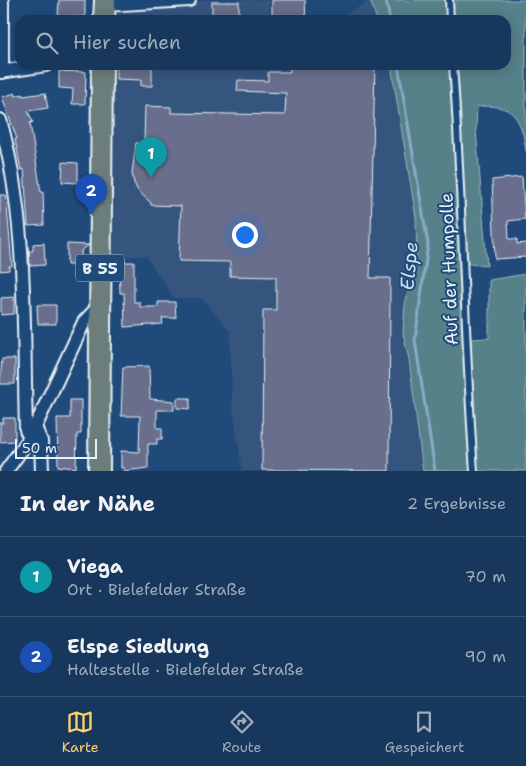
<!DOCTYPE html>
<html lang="de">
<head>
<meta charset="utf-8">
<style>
  body { margin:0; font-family:"Shantell Sans",sans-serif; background:#244365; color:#f1f3f6 }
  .scale { position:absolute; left:15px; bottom:12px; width:82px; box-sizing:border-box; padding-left:5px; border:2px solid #e8f1f8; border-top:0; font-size:14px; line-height:18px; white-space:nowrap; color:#e8f1f8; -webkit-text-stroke:4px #1f4a7a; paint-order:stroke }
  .you { position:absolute; left:244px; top:234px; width:18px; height:18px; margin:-12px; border:4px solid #fff; border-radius:50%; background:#1a73e8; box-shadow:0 0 0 8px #1a73e833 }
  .badge { display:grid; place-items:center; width:32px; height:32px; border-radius:50%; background:#ffd166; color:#fff; font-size:16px; font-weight:700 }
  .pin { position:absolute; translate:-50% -41px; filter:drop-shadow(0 1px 2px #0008) }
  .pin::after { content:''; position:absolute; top:26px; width:18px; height:15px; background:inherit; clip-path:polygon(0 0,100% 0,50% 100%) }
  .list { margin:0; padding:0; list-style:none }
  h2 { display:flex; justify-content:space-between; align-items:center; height:65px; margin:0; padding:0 20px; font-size:21px }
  h2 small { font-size:16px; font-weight:400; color:#9eacbb }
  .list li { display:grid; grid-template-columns:32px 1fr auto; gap:15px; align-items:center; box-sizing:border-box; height:80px; padding:0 20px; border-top:1px solid #365272 }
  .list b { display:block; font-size:19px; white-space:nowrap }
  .list p { margin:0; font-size:16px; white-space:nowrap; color:#9eacbb }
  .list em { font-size:16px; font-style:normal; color:#9eacbb }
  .icon { flex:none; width:28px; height:28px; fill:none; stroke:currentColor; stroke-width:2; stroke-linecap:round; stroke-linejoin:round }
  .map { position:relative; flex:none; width:526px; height:471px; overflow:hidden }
  .search { position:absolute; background:#17385c; box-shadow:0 2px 12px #0003; left:15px; right:15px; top:15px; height:55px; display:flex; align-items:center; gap:12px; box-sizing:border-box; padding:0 18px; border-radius:15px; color:#9eacbb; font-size:19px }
  .sheet { height:225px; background:#17385c }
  nav { display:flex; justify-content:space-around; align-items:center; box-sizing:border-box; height:70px; border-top:1px solid #365272; background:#17385c; font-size:14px; color:#9eacbb }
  nav a { display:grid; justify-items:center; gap:2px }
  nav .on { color:#ffd166 }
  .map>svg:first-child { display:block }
  .built { fill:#35557f }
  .green { fill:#578189; stroke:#a0b9c0 }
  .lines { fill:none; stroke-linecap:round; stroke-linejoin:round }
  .stream { stroke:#88abc7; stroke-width:3 }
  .building { fill:#676e8c; stroke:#e8f1f8 }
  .service-casing { stroke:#e8f1f8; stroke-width:10 }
  .minor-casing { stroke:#e8f1f8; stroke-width:16 }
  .primary-casing { stroke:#e8f1f8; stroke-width:24 }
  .service { stroke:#1f4a7a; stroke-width:6 }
  .minor { stroke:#1f4a7a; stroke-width:12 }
  .primary { stroke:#6c7e7c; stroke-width:20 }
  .labels { text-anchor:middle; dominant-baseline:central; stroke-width:4; stroke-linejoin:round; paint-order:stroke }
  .shield { fill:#1f4a7a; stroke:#acbfd2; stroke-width:1 }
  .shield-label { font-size:16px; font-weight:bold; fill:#e8f1f8 }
  .street-label { font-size:18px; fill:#e8f1f8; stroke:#1f4a7a }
  .water-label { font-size:19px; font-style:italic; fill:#d0e0ec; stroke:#1f4a7a }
</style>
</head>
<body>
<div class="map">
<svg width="526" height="471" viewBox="0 0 526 471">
  <rect width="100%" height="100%" fill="#1f4a7a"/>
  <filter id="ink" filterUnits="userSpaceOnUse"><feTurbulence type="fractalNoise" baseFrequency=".02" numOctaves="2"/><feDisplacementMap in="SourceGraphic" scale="10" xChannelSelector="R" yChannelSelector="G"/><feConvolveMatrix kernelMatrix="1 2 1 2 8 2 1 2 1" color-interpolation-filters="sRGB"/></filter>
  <g filter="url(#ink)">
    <g class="built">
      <path d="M206,0H270L269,20H111V8Z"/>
      <path d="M370,1L377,20H335Z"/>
      <path d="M110,65H391L416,217L417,251L405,305L403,333L409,359L423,471H242L232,400L230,331L201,298H174L146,256L105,257Z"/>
    </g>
    <g class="green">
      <path d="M370,0H526V151C522,119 513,102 477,107L476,129L487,266L461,263L472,471H423L409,359L403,333L405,305L417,251L416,217L391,65H506V20H377Z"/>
      <path d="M526,274V471H477L472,412L471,339L489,338V280Z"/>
    </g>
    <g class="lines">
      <g class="stream">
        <path d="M386,0L390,20"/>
        <path d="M398,65L428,244L415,340L435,471"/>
      </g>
    </g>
    <g class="building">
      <path d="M59,0H85V17L58,16Z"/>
      <path d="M272,0H305L306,20H272Z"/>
      <rect x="212" y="2" width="27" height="18"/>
      <path d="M116,65H152V86H141V80L116,79Z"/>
      <path d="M290,65H375L370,278H390L389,471L262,470L263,310H276V277L230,276V262L179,261L181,206L151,205V203L138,191L134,183L132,173L136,143H144L145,106L171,107V113L285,115L286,93L237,91L238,80L268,81V72H290Z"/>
      <path d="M59,71L86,72L85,104H72L73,89L59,88Z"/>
      <path d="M15,93L16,96L22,94L23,96L45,93L48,108L28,111L33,122L30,123L41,192H43L44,225L28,226L24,169L21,170L15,139H17L2,97Z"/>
      <path d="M63,162L78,163V183L62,182Z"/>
      <path d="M522,177L525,219L508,221L509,239H517V244L526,243V257L495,259L492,180Z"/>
      <path d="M0,195H6L12,266H9V270L0,271Z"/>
      <path d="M44,243L45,265L30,266L29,251H33V244Z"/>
      <path d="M67,244L89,245L81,251L82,265H67Z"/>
      <path d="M119,262H134V302H140V307H158V302H175L176,318H162L163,324L125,327L124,293H120Z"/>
      <path d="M14,297V314L1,315V298Z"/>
      <path d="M37,305H56V324H38Z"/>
      <path d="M2,359H15V384H0Z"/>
      <path d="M149,366L150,399L174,401V410H157V428H162V439H157V444H148V468L124,471V468H121V451L139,452L140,416H121L123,367Z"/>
      <path d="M177,398H190V409L177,408Z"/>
      <path d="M70,400H81V434H77L76,468L58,466L57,418H70Z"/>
      <path d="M3,418H15V441L0,442V423H3Z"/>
    </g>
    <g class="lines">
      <g class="service-casing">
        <g id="service">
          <path d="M449,0L450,20"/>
          <path d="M453,65C463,200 464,336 474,471"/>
        </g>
      </g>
      <g class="minor-casing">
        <g id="minor">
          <path d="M2,0V72"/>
          <path d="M105,5L189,0"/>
          <path d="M0,72L46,65"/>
          <path d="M0,120C28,218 23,329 26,430L30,438"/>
          <path d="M35,427L41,441L42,471"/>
          <path d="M6,471L30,438L84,322L99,306"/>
        </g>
      </g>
      <g class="primary-casing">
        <g id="primary">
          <path d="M104,20L105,0"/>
          <path d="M99,471L102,65"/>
        </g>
      </g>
      <use href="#service" class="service"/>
      <use href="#minor" class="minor"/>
      <use href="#primary" class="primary"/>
    </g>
  </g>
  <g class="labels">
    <rect class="shield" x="76" y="254.5" width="48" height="27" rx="4"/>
    <g class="shield-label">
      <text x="100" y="268">B 55</text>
    </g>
    <g class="street-label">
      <text transform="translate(449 269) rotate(-92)">Auf der Humpolle</text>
    </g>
    <g class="water-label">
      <text transform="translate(409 266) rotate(-85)">Elspe</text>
    </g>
  </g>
</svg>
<div class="scale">50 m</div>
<div class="you"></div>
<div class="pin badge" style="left:151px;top:178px;background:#0f9aa8">1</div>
<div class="pin badge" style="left:91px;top:215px;background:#1a4fb4">2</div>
<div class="search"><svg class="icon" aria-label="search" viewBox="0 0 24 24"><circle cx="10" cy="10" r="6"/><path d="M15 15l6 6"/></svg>Hier suchen</div>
</div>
<section class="sheet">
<h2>In der Nähe<small>2 Ergebnisse</small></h2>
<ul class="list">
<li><span class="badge" style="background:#0f9aa8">1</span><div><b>Viega</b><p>Ort · Bielefelder Straße</p></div><em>70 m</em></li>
<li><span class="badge" style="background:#1a4fb4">2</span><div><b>Elspe Siedlung</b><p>Haltestelle · Bielefelder Straße</p></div><em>90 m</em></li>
</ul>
</section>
<nav>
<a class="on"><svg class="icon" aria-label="map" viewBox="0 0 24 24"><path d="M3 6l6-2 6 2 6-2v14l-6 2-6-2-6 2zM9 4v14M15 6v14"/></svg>Karte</a>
<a><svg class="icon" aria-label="directions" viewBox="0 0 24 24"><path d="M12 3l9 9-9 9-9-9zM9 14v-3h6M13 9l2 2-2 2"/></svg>Route</a>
<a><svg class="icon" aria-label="saved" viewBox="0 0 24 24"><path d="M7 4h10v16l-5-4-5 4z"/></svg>Gespeichert</a>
</nav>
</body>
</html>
